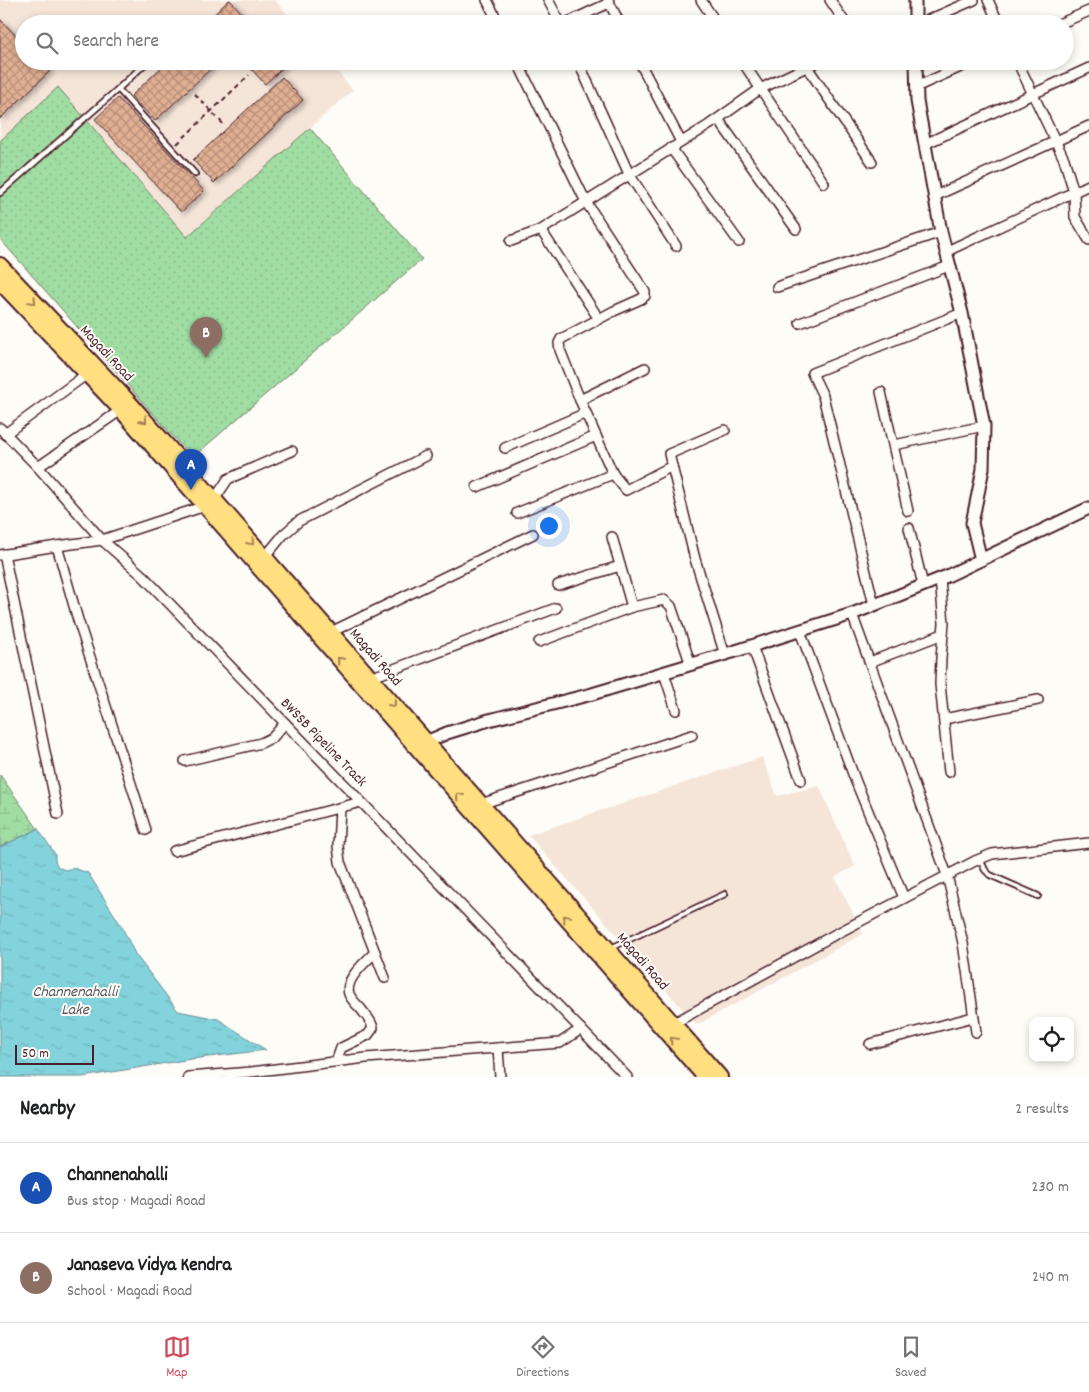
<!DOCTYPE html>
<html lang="en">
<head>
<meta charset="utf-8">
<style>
  body { margin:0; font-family:Dekko,sans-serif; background:#f6f6f6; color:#202124 }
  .controls { position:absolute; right:15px; bottom:15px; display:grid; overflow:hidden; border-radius:10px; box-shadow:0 2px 8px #0003 }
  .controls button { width:45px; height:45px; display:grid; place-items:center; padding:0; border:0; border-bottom:1px solid #e0e0e0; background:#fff; color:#202124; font:25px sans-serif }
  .scale { position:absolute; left:15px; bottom:12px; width:79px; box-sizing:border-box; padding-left:5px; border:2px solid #4a1f2b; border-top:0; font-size:14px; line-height:18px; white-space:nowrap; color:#4a1f2b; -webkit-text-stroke:4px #fdfcf7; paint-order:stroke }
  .you { position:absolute; left:548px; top:525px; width:18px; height:18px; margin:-12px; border:4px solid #fff; border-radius:50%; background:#1a73e8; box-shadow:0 0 0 8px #1a73e833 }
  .badge { display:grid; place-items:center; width:32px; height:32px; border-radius:50%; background:#d1495b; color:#fff; font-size:16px; font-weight:700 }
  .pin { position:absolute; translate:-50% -41px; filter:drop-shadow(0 1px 2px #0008) }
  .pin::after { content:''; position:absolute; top:26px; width:18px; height:15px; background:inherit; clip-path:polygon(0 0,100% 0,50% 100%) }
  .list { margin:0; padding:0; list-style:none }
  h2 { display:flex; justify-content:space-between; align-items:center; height:65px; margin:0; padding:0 20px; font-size:21px }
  h2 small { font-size:16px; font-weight:400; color:#757577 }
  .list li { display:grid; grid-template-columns:32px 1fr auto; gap:15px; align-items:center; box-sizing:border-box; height:90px; padding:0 20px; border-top:1px solid #e0e0e0 }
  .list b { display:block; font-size:19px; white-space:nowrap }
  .list p { margin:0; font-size:16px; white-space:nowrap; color:#757577 }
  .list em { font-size:16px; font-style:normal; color:#757577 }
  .icon { flex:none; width:28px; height:28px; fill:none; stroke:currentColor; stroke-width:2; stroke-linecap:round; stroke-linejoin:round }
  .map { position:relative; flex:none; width:1089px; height:1077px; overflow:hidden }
  .search { position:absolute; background:#fff; box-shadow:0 2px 8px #0003; left:15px; right:15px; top:15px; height:55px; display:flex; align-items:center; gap:12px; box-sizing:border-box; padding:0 18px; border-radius:28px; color:#757577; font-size:19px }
  .sheet { height:245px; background:#fff }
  nav { display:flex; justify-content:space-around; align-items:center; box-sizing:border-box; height:70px; border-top:1px solid #e0e0e0; background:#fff; font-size:14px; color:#757577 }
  nav a { display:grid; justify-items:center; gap:2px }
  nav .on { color:#d1495b }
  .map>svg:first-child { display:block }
  .built { fill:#f5e5d9 }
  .wetland { fill:url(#wetland-marsh); stroke:#757e67 }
  .park { fill:url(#park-dots); stroke:#757e67 }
  .water { fill:url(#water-ripples); stroke:#6c8b95 }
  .building { fill:url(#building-cross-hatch); stroke:#4a1f2b; filter:url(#shadow) }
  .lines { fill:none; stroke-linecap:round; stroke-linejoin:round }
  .service-casing { stroke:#4a1f2b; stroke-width:8 }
  .minor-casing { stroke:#4a1f2b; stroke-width:12 }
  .tertiary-casing { stroke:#4a1f2b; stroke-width:15 }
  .primary-casing { stroke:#4a1f2b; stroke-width:18 }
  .path { stroke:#4a1f2b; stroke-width:2; stroke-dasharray:5 4; stroke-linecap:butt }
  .service { stroke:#fdfcf7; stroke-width:4.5 }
  .minor { stroke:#fdfcf7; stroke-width:9 }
  .tertiary { stroke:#fdfcf7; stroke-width:11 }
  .primary { stroke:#ffdf80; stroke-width:14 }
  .oneway { stroke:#a47f56 }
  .labels { text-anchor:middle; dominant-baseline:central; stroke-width:4; stroke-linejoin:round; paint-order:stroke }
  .street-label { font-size:15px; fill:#4a1f2b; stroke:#fdfcf7 }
  .water-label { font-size:16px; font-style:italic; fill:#5b5560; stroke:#fdfcf7 }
</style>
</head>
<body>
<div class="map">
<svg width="1089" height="1077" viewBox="0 0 1089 1077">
  <defs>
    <pattern id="wetland-marsh" width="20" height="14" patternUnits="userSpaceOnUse" patternTransform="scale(1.25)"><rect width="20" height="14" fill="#a0dda3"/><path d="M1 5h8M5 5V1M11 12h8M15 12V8" fill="none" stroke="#8bbd8c"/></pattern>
    <pattern id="park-dots" width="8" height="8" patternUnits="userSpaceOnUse" patternTransform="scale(1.25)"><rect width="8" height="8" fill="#a0dda3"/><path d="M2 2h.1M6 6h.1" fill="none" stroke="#8bbd8c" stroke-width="1.8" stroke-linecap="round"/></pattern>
    <pattern id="water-ripples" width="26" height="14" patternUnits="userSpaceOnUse" patternTransform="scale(1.25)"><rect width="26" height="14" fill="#82d3db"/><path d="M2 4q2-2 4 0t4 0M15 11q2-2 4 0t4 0" fill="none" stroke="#72b5bc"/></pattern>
    <pattern id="building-cross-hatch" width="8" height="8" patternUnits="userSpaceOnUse" patternTransform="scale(1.25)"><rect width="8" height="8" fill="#e1b093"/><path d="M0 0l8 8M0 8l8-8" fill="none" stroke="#b88f78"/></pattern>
    <filter id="shadow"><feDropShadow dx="4" dy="2" stdDeviation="2.5" flood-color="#0004"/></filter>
  </defs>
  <rect width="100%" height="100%" fill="#fdfcf7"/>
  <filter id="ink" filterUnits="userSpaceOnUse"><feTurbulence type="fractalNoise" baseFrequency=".02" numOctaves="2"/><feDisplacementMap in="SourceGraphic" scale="10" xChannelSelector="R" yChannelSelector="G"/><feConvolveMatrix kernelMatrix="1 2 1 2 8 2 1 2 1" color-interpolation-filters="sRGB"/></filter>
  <g filter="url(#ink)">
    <g class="built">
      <path d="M0,0H275L296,24H24V61H328L353,90L310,128L422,259L192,458L0,239Z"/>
      <path d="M762,757L777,796L819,786L855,866L835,877L863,934L697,1025L528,835Z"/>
    </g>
    <path class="wetland" d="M0,775L38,829L0,847Z"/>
    <path class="park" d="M58,87L187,237L310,128L422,259L192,458L0,239V141Z"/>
    <path class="water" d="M38,829L55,854V861L58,867L65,870L73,868L88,873L122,927L135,954L178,1011L218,1019L266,1050L191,1059L82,1077H0V847Z"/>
    <g class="building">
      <path d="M229,0H230L252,24H209L207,21Z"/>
      <path d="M0,19L24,44V61H40L50,71L0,119Z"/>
      <path d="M168,61H219L155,121L131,96Z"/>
      <path d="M244,61H287L288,63L265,84Z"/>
      <path d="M282,77L303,100L214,183L193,160Z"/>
      <path d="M118,98L204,191L181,212L95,119Z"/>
    </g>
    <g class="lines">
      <g class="service-casing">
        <g id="service">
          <path d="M190,24L194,20"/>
          <path d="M148,61L118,89L195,174"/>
          <path d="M0,193L118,89"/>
          <path d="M980,859L985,870L990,875L1038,896"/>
          <path d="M611,948L725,894"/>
        </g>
      </g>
      <g class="minor-casing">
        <g id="minor">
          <path d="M487,0L499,24"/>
          <path d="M548,0L561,24"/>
          <path d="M608,0L620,24"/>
          <path d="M701,0L717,24"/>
          <path d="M830,0L846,24"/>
          <path d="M988,0L999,24"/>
          <path d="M564,24L609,3"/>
          <path d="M919,24L974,0"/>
          <path d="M1059,24L1089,11"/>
          <path d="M517,61L586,202L645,292V296L641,299L614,311L561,339L559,343L560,350L580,400L613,474L626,490L672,466"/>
          <path d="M578,61L629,174L676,246"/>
          <path d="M639,61L681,142"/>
          <path d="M742,61L824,183"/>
          <path d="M1017,61L1064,159L1074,192L1075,217L1089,240"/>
          <path d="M807,67L872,162"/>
          <path d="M916,87L974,61"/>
          <path d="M718,119L796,229"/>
          <path d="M925,144L1089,68"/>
          <path d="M671,148L739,242"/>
          <path d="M935,196L1089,126"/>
          <path d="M541,230L595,313"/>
          <path d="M511,241L541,230L709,125L760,89L819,61"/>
          <path d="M945,252L1089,185"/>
          <path d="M777,287L941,232"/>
          <path d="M800,323L949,266"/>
          <path d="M881,392L908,511"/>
          <path d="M580,400L645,368"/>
          <path d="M0,428L38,467L102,540L143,576L627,1077"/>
          <path d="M725,430L669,454L695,559L725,655"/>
          <path d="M5,434L87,374"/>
          <path d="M894,445L984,426"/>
          <path d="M505,448L586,413"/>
          <path d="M38,467L121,410"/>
          <path d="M477,487L596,436"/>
          <path d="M517,513L613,474"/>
          <path d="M909,528L923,585"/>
          <path d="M612,537L632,607L664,600L671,606L691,665"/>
          <path d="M57,546L102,540L205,506L214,500L228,479L292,451"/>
          <path d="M4,554L58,814"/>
          <path d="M0,555L57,546L78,620L146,830"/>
          <path d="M265,557L283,535L299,521L426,456"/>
          <path d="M940,579L944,623L941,658L940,684L949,772"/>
          <path d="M558,585L620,566"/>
          <path d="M874,605L823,396L812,373L962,313"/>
          <path d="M852,614L947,875L963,943L976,1032"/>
          <path d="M800,631L856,782L904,898"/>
          <path d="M331,632L533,534"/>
          <path d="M539,642L632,607"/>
          <path d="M752,646L801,780"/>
          <path d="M870,662L943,634"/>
          <path d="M664,673L676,710"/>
          <path d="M370,678L556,608"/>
          <path d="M944,719L1038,700"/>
          <path d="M185,761L261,743L273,737L285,723"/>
          <path d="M481,804L692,735"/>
          <path d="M340,808L338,846L340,862L385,978"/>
          <path d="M174,851L361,802"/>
          <path d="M674,1023L834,935L975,861L992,854L1089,843"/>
          <path d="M870,1044L973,1017"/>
          <path d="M498,1048L500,1077"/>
          <path d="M336,1062L341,1048L368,1035L373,1028C371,1020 366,1016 361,1009C357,1005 351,999 349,994C344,979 366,962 375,952"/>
          <path d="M188,1077L251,1072L366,1058L560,1043L581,1029"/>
        </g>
      </g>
      <g class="tertiary-casing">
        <g id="tertiary">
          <path d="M915,24V0"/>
          <path d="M916,61L917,101L941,232L962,313L984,426L983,469L972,523L981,560"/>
          <path d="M419,745L447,733L489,720L592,694L739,650L852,614L947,576L1089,508"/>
        </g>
      </g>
      <g class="primary-casing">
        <g id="primary">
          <path d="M0,265L130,403L720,1077"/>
          <path d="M0,282L121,410L705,1077"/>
        </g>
      </g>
      <g class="path">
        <path d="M195,94L225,126"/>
        <path d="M177,144L249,75"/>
      </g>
      <use href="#service" class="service"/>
      <use href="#minor" class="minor"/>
      <use href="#tertiary" class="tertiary"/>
      <use href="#primary" class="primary"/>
    </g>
    <defs><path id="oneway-chevron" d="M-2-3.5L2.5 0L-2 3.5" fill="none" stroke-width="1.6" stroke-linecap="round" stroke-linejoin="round" transform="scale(1.25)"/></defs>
    <g class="oneway">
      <use href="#oneway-chevron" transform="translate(33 301) rotate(47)"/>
      <use href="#oneway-chevron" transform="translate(144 420) rotate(49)"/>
      <use href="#oneway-chevron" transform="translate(251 542) rotate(49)"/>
      <use href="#oneway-chevron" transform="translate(340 660) rotate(-131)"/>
      <use href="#oneway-chevron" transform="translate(393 704) rotate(49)"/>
      <use href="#oneway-chevron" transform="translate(459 796) rotate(-131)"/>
      <use href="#oneway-chevron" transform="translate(566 918) rotate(-131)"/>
      <use href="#oneway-chevron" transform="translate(673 1040) rotate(-131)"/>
    </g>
  </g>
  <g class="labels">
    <g class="street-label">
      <text transform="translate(106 354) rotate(47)">Magadi Road</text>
      <text transform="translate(375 658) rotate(49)">Magadi Road</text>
      <text transform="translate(323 743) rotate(46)">BWSSB Pipeline Track</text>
      <text transform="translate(642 962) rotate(49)">Magadi Road</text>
    </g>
    <g class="water-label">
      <text x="75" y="992">Channenahalli<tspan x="75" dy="18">Lake</tspan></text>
    </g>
  </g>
</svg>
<div class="controls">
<button><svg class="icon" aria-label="locate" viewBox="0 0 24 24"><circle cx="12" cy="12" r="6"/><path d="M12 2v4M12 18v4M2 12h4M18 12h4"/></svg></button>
</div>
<div class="scale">50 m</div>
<div class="you"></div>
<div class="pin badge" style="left:191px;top:490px;background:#1a4fb4">A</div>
<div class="pin badge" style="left:206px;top:358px;background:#8d6e63">B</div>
<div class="search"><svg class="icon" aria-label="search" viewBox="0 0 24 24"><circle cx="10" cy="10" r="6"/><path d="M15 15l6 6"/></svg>Search here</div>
</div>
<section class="sheet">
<h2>Nearby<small>2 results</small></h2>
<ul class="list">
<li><span class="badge" style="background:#1a4fb4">A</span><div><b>Channenahalli</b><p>Bus stop · Magadi Road</p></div><em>230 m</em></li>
<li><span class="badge" style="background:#8d6e63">B</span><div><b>Janaseva Vidya Kendra</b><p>School · Magadi Road</p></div><em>240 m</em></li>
</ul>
</section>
<nav>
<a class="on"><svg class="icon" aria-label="map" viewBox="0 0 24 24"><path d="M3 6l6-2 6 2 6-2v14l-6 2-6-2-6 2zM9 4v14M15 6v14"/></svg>Map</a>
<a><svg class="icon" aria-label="directions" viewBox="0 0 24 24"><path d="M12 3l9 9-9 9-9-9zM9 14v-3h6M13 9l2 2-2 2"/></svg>Directions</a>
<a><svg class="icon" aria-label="saved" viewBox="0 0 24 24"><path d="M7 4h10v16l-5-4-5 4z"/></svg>Saved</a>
</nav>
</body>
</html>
